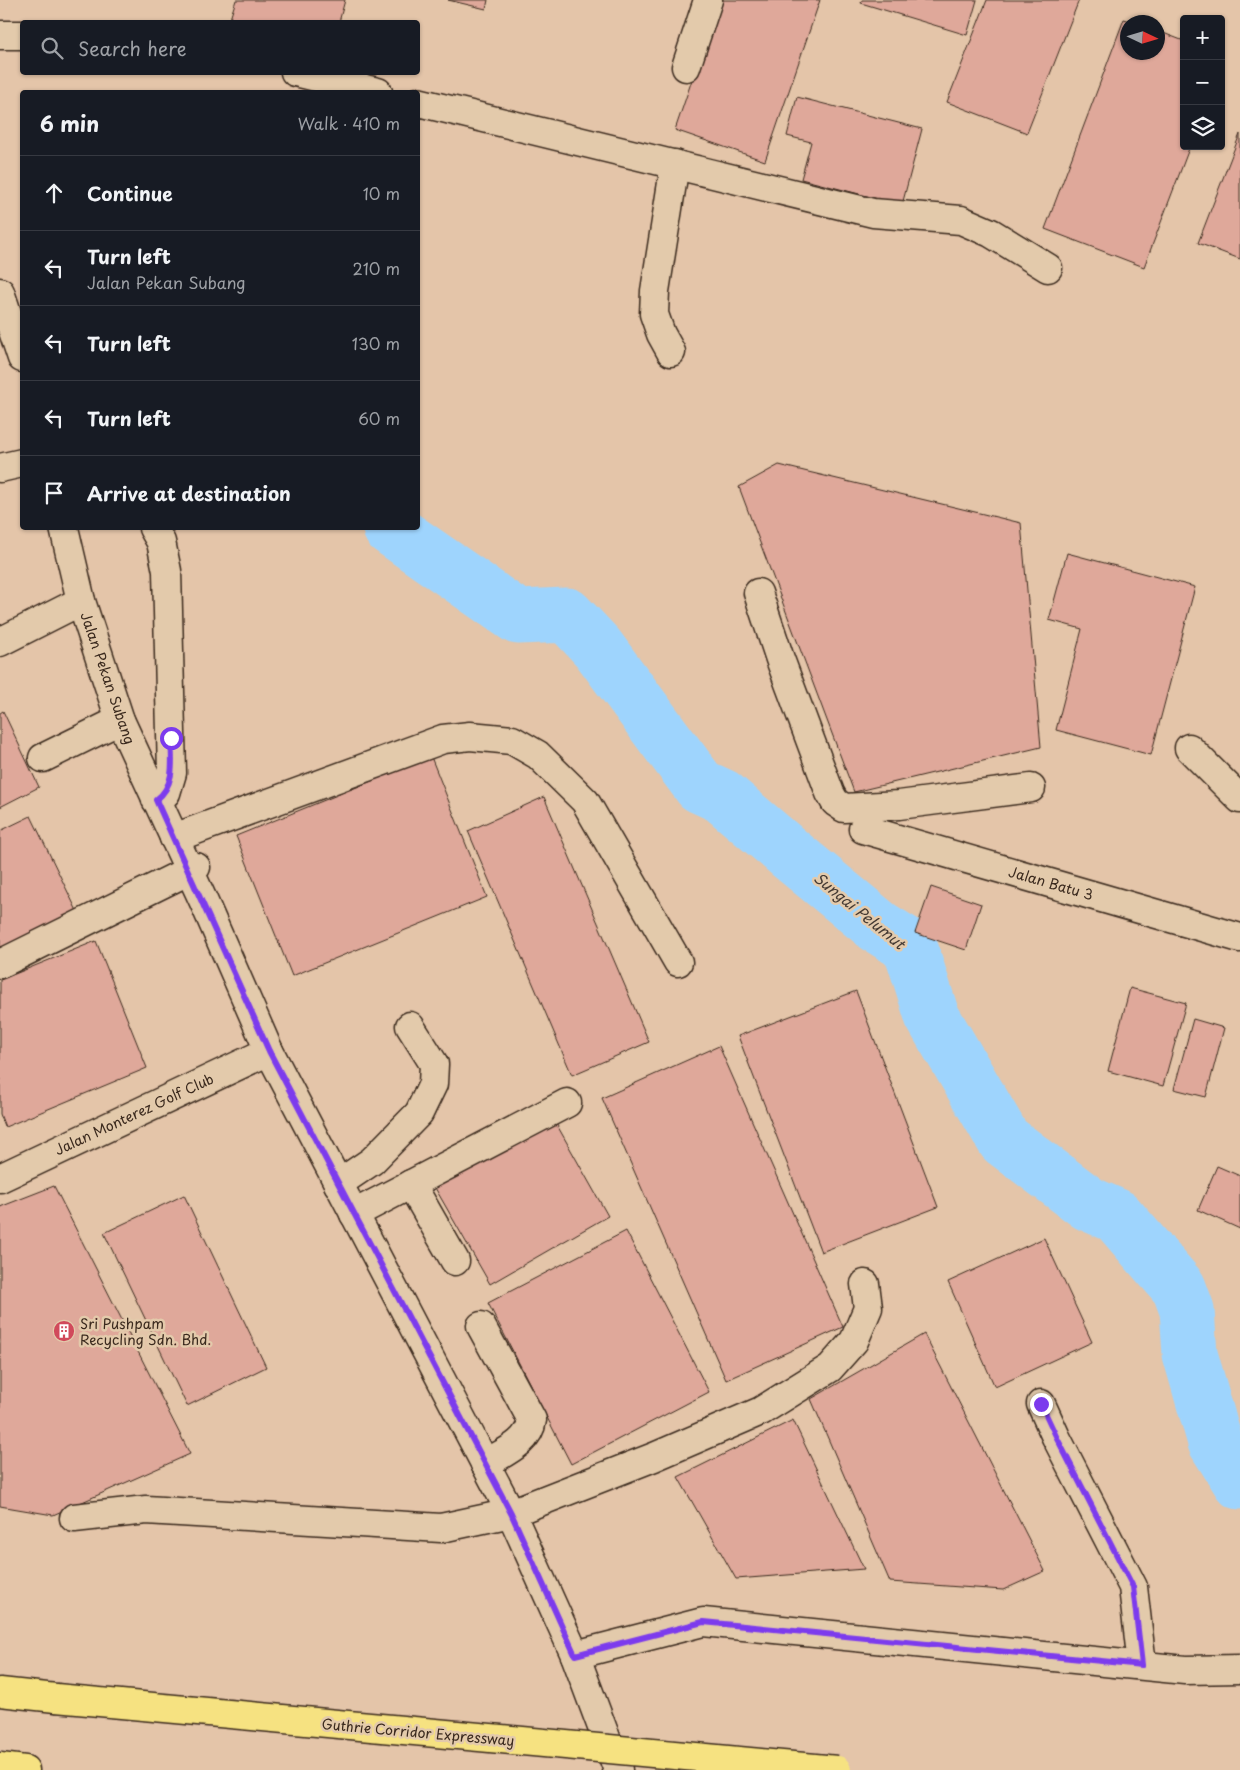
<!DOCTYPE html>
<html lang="en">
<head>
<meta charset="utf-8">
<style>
  body { margin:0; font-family:"Playpen Sans",sans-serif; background:#20242c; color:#f1f3f6 }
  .controls { position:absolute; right:15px; top:15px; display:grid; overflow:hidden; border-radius:5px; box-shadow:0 1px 4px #0004 }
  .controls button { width:45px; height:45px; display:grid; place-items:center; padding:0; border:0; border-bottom:1px solid #363941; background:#171b24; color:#f1f3f6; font:25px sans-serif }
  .compass { position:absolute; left:1120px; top:15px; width:45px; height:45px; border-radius:50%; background:#171b24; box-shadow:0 1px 4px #0004; rotate:94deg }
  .stop { position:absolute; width:15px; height:15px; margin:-11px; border:4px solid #7c3aed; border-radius:50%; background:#fff }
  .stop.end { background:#7c3aed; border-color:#fff; box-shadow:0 1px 5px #0008 }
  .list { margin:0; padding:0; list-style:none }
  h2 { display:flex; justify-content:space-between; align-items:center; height:65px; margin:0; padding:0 20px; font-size:21px }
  h2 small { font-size:16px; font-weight:400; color:#9ea1a6 }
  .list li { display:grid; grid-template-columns:32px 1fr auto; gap:15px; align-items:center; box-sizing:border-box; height:75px; padding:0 20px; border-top:1px solid #363941 }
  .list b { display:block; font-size:19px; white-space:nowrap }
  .list p { margin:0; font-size:16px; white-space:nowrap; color:#9ea1a6 }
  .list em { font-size:16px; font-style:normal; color:#9ea1a6 }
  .icon { flex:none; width:28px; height:28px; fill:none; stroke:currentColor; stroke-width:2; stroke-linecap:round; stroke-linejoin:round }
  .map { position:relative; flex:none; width:1240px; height:1770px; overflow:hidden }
  .search { position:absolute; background:#171b24; box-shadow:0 1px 4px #0004; left:20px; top:20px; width:400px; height:55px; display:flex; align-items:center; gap:12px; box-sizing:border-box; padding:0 18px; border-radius:5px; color:#9ea1a6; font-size:19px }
  .panel { position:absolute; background:#171b24; box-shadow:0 1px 4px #0004; left:20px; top:90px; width:400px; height:440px; border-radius:5px }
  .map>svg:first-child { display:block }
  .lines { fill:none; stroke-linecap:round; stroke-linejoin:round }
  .river { stroke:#9ed4fd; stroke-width:55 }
  .building { fill:#dfa89a; stroke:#3b2a1e }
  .minor-casing { stroke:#3b2a1e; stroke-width:31 }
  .highway-casing { stroke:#3b2a1e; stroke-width:31 }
  .minor { stroke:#e3caab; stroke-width:28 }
  .highway { stroke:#f6e281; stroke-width:28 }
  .highway-bridge-casing { stroke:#3b2a1e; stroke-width:31; stroke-linecap:butt }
  .highway-bridge { stroke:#f6e281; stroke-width:28 }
  .route { stroke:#7c3aed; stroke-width:6 }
  .labels { text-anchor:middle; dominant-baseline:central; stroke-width:5; stroke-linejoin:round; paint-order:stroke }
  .street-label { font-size:14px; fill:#3b2a1e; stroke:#e3caab }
  .poi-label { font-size:14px; fill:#3b2a1e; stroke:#e3caab; text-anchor:start }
  .water-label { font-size:15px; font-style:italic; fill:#453b34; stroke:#e3caab }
</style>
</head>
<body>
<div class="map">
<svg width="1240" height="1770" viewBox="0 0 1240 1770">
  <rect width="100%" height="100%" fill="#e4c5a9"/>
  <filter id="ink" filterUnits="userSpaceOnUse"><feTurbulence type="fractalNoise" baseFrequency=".02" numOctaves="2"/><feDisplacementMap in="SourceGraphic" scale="10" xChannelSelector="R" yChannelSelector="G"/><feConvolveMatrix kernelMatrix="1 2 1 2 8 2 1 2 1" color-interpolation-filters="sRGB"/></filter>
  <g filter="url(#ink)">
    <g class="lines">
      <path class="river" d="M390,528L518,617L567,615L598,648L700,786L722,796L790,854L879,927L903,942L912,952L932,1016L1004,1140L1089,1204L1117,1216L1179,1288L1187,1310L1190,1354L1215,1442L1240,1482"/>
    </g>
    <g class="building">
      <path d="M236,0H345L339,22H229Z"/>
      <path d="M448,0H488L486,9Z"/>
      <path d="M719,0H820L765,161L675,130Z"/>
      <path d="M862,0H977L967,35L861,3Z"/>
      <path d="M987,0H1079L1027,133L947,102Z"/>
      <path d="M1124,19L1134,22H1128V52H1158V31L1184,41V146H1190L1144,267L1045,229Z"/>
      <path d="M797,97L922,129L902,205L801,179L811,142L787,136Z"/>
      <path d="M1240,134V259L1198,243Z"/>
      <path d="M779,465L1021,523L1041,747L854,792L739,487Z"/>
      <path d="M1067,553L1195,587L1151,755L1056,730L1082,629L1049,620Z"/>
      <path d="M3,711L39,787L0,807V713Z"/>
      <path d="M431,757L487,897L292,976L236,836Z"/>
      <path d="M544,797L649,1042L572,1075L468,831Z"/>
      <path d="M31,816L78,913L0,951V831Z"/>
      <path d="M931,887L981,904L966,950L915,933Z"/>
      <path d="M96,941L147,1068L5,1127L0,1114V980Z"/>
      <path d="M1130,988L1186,1003L1163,1086L1108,1071Z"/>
      <path d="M856,991L938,1207L821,1252L738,1036Z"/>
      <path d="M1193,1019L1224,1028L1206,1097L1174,1089Z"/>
      <path d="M719,1046L843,1327L726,1380L602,1098Z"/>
      <path d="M553,1118L608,1216L490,1284L434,1186Z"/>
      <path d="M1217,1166L1240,1176V1229L1198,1210Z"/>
      <path d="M54,1186L190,1454L53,1515L0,1506V1207Z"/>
      <path d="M184,1195L266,1367L187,1406L104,1233Z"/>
      <path d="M626,1231L709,1392L571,1464L488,1303Z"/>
      <path d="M1044,1238L1092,1342L995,1387L948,1282Z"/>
      <path d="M924,1334L1045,1571L1003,1590L890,1582L811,1399Z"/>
      <path d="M793,1420L864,1569L736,1579L678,1477Z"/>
    </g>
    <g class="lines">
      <g class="minor-casing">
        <g id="minor">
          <path d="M0,35H22"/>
          <path d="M686,67L708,0"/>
          <path d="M295,72L378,92"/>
          <path d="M418,102L873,213L961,220L991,233L1048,268"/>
          <path d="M0,292L22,358"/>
          <path d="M671,352L661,334L654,314L655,291L675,164"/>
          <path d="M0,468L22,463"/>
          <path d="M64,528L81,601L120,720L203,900L269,1051L511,1513L575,1655L618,1770"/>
          <path d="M153,528L161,542L167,571L172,773L166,793L156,800"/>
          <path d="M758,593L780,659L830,793L835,802L844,808L899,805L1031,788"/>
          <path d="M0,642L81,601"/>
          <path d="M1189,748L1240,799"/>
          <path d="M43,758L120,720"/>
          <path d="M863,829L1240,938"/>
          <path d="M174,838L443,739L470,736L512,740L538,755L585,801L678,962"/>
          <path d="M0,964L196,867"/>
          <path d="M0,1178L269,1051"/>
          <path d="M338,1184L372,1161L419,1113L433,1084L434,1064L410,1026"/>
          <path d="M411,1184L455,1261"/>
          <path d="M354,1214L567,1103"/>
          <path d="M481,1326L532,1420C529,1443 504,1452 485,1464"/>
          <path d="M1041,1404L1056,1437L1133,1587L1142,1665"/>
          <path d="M74,1518L146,1510L441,1528L511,1513L654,1457L761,1411L830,1368L854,1341L868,1308L865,1284"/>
          <path d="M575,1655L703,1622L1185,1670L1240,1669"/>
        </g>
      </g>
      <g class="highway-casing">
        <g id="highway">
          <path d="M0,1692L56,1698"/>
          <path d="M0,1767L25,1770"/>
        </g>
      </g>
      <use href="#minor" class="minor"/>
      <use href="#highway" class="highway"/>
      <g class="highway-bridge-casing">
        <path id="highway-bridge" d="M56,1698L837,1770"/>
      </g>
      <use href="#highway-bridge" class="highway-bridge"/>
    </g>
  </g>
  <g class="lines" filter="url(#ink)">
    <path class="route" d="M171,738C172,761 176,785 156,800L269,1051L511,1513L575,1655L703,1622L1142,1665L1133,1587L1056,1436L1041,1404"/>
  </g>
  <defs>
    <g id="building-disc" transform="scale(1.125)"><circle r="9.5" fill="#d1495b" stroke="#e3caab"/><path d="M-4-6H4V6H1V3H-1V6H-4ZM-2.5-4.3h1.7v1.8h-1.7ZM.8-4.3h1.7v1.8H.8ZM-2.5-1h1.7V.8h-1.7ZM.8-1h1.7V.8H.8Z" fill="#fff"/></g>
  </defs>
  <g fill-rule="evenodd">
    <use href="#building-disc" x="64" y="1331"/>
  </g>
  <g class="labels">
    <g class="street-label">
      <text transform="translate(108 678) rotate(71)">Jalan Pekan Subang</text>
      <text transform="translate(1051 883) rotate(16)">Jalan Batu 3</text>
      <text transform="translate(134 1114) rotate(-25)">Jalan Monterez Golf Club</text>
      <text transform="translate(418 1732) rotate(5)">Guthrie Corridor Expressway</text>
    </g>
    <g class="poi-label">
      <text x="80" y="1323">Sri Pushpam<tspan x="80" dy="16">Recycling Sdn. Bhd.</tspan></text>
    </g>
    <g class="water-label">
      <text transform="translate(860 910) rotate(39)">Sungai Pelumut</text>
    </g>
  </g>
</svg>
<div class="controls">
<button>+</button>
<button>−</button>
<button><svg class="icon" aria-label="layers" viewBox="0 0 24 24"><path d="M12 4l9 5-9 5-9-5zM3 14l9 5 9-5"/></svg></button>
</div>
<svg class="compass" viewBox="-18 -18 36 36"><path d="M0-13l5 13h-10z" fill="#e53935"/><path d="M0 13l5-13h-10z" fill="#9ea1a6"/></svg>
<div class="stop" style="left:171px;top:738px"></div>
<div class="stop end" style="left:1041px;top:1404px"></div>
<div class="search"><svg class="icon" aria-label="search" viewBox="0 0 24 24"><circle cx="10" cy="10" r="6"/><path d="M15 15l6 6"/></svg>Search here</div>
<section class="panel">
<h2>6 min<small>Walk · 410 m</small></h2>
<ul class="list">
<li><svg class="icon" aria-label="ahead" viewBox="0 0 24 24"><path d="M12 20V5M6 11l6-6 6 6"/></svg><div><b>Continue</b></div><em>10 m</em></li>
<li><svg class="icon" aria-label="left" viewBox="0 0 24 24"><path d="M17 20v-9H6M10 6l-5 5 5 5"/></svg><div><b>Turn left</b><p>Jalan Pekan Subang</p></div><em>210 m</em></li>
<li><svg class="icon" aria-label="left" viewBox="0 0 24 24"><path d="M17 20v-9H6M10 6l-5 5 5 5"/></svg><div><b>Turn left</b></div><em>130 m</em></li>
<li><svg class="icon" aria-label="left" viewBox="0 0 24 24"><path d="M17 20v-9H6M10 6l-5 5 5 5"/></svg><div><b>Turn left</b></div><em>60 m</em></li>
<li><svg class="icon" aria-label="arrive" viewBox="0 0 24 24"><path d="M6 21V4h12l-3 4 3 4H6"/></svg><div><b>Arrive at destination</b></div></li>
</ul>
</section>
</div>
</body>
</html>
